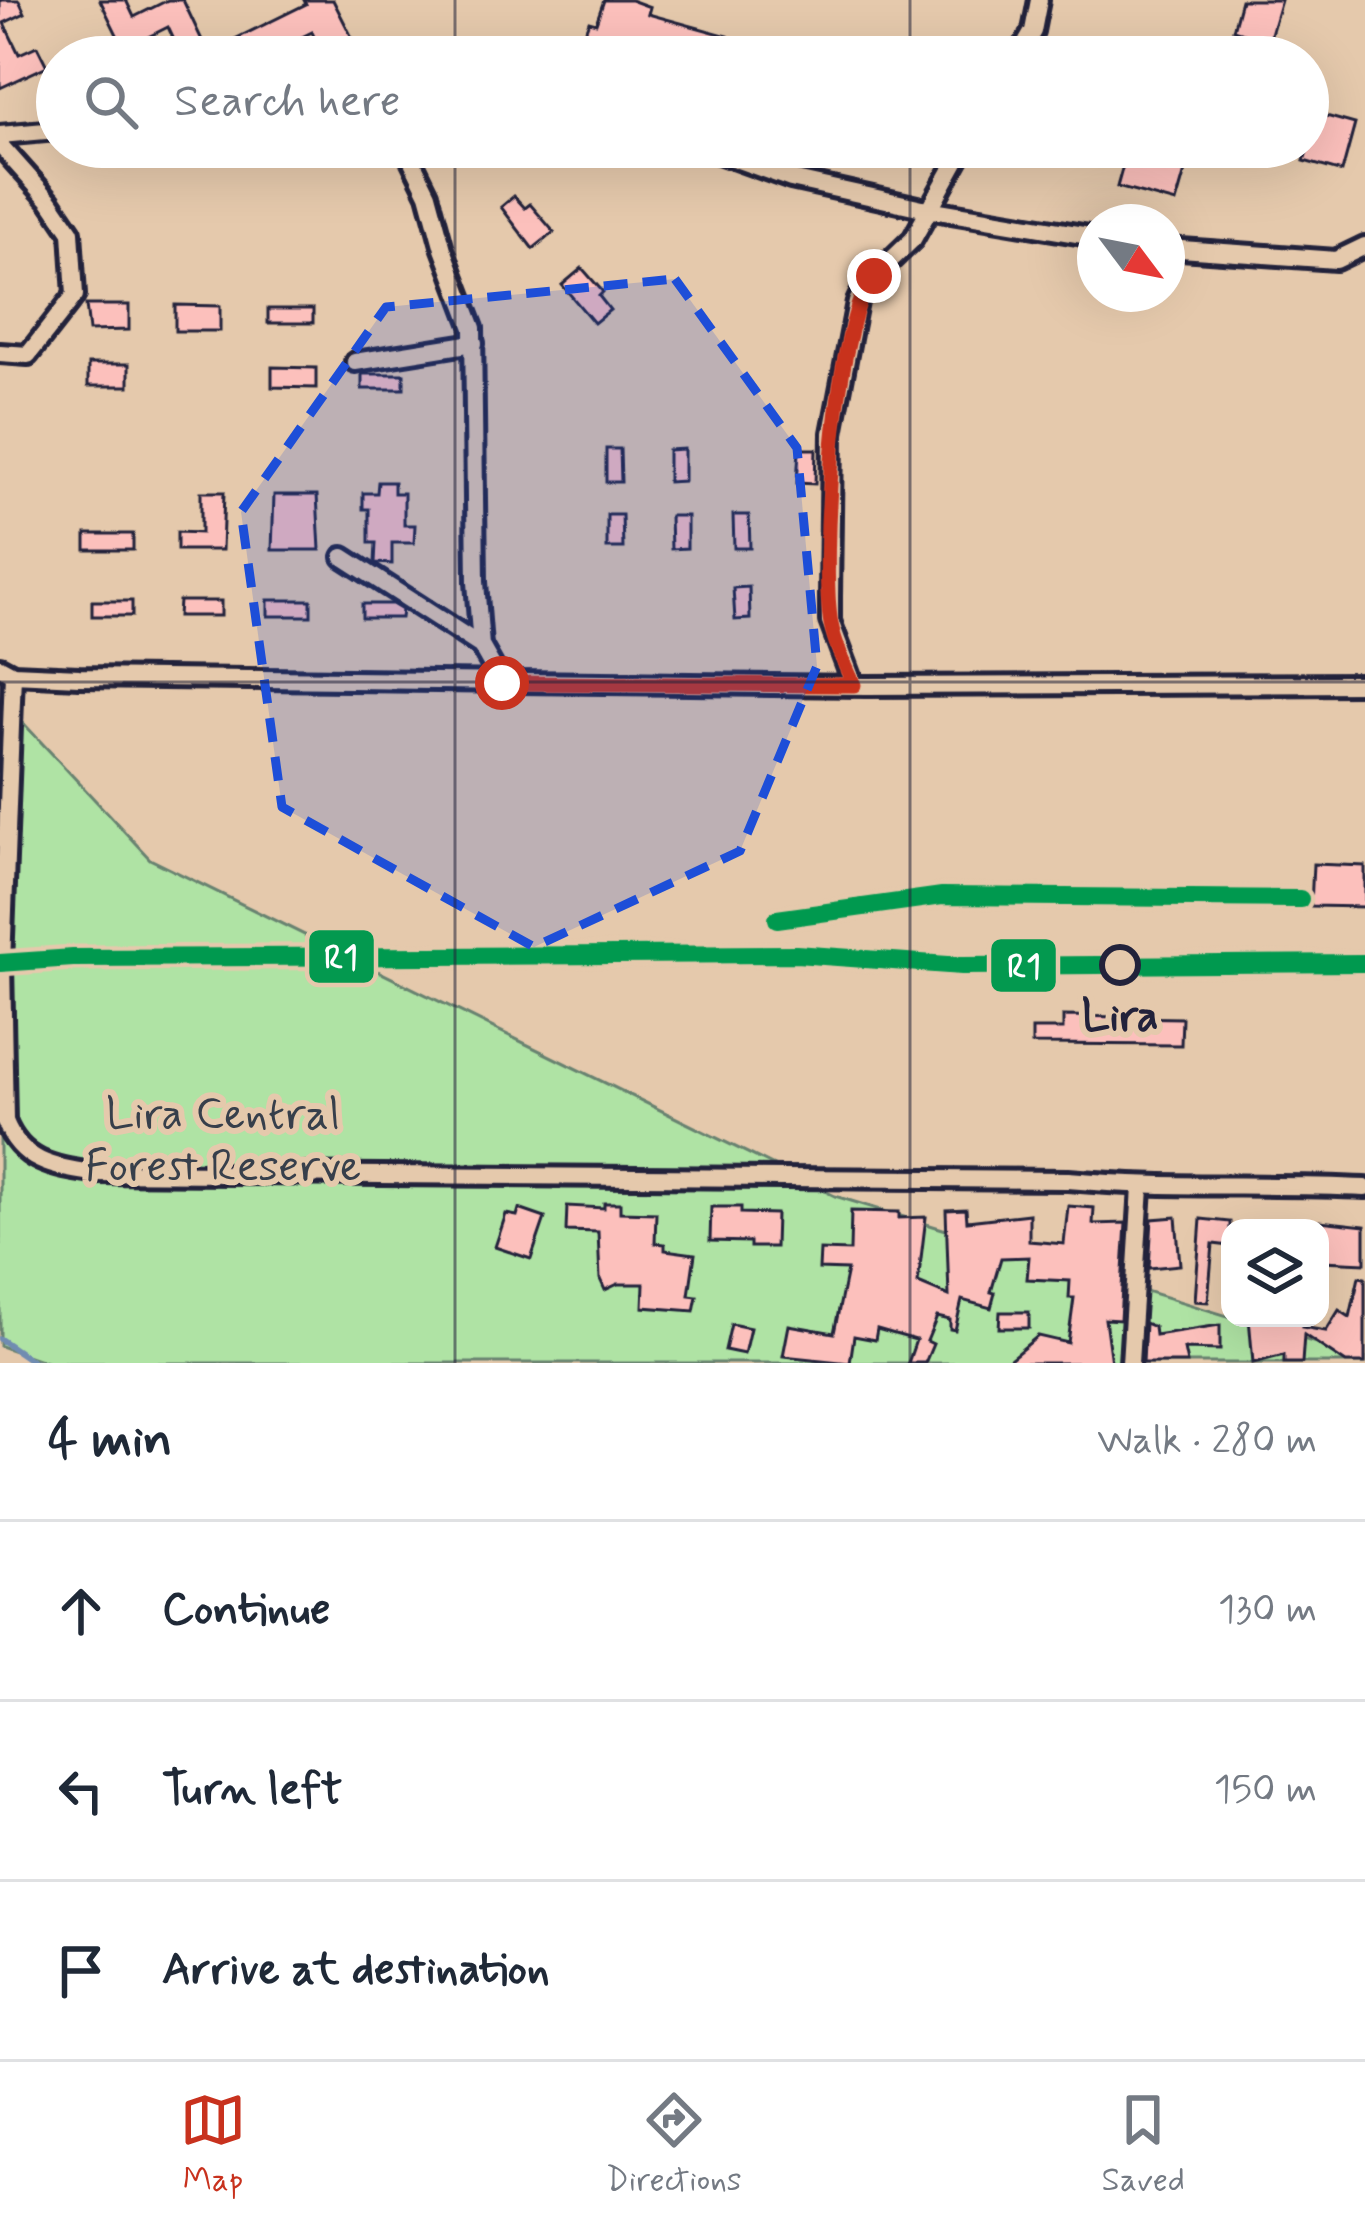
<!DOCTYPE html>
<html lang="en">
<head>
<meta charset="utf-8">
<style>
  body { margin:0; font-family:Mynerve,sans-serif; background:#f2f2f3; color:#1f2937 }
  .controls { position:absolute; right:36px; bottom:36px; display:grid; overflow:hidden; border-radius:24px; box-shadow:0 12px 48px #0002 }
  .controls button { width:108px; height:108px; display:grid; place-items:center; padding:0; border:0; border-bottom:3px solid #e0e1e3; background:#fff; color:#1f2937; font:60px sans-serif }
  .compass { position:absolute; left:1077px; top:204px; width:108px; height:108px; border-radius:50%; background:#fff; box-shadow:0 12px 48px #0002; rotate:122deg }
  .stop { position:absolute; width:36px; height:36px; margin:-27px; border:9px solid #c8321e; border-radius:50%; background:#fff }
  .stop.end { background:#c8321e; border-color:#fff; box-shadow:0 3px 12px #0008 }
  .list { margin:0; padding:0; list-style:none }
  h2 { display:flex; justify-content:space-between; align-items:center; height:156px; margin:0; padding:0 48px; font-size:51px }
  h2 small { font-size:39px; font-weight:400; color:#747a83 }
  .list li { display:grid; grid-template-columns:78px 1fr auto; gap:36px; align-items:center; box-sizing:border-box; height:180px; padding:0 48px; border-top:3px solid #e0e1e3 }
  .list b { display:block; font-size:45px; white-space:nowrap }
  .list em { font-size:39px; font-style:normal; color:#747a83 }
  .icon { flex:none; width:66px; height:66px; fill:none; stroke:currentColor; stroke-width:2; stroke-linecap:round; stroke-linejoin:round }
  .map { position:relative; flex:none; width:1365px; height:1363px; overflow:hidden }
  .search { position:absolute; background:#fff; box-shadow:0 12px 48px #0002; left:36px; right:36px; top:36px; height:132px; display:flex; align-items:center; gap:30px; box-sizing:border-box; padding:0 42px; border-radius:66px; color:#747a83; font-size:45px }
  .sheet { height:696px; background:#fff }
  nav { display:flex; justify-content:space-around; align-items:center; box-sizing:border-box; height:168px; border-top:3px solid #e0e1e3; background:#fff; font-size:33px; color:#747a83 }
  nav a { display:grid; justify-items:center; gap:6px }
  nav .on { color:#c8321e }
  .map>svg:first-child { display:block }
  .green { fill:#afe3a4; stroke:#688270; stroke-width:3 }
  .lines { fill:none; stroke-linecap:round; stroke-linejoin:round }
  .stream { stroke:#6f8cb1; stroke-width:6 }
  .building { fill:#fcc0bc; stroke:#22223b; stroke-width:3 }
  .minor-casing { stroke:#22223b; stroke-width:26 }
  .minor { stroke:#e5c9ac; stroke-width:16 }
  .rail-1-casing { stroke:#e5c9ac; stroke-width:27 }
  .rail-1 { stroke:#03994f; stroke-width:18 }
  .route { stroke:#c8321e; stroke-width:15 }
  .marked { fill:#1d4ed8; fill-opacity:0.2; stroke:#1d4ed8; stroke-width:9; stroke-dasharray:24 15; stroke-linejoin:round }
  .grid { fill:none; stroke:#22223b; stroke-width:3; stroke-opacity:0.55 }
  .stop-dot { fill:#e5c9ac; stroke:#22223b; stroke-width:6 }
  .labels { text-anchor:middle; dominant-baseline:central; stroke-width:12; stroke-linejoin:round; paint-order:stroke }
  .stop-label { font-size:45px; font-weight:bold; fill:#22223b; stroke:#e5c9ac }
  .park-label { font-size:45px; fill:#373f4b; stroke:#e5c9ac }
  .line-badge { stroke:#e5c9ac; stroke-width:4.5 }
  .badge-label { font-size:33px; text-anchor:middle; font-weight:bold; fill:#fff }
</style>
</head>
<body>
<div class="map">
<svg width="1365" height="1363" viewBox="0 0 1365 1363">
  <rect width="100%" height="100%" fill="#e5c9ac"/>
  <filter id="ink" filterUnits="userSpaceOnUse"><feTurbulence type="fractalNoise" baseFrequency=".00833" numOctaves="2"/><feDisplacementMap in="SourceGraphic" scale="24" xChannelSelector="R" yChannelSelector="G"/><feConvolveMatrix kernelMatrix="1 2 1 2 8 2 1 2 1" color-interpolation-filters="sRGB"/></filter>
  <g filter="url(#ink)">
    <path class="green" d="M0,698L150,859L835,1196L1365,1358V1363H49L0,1346Z"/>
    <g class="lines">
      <path class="stream" d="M0,1339L35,1363"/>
    </g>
    <g class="building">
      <path d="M0,0H19L25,13L4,23L19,54L37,46L47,66L0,88Z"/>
      <path d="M100,0H126L134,17L168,0H183L210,57H182L168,27L124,49Z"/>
      <path d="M304,0H333L362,57H323L312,32L261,57H229L223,45L306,4Z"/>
      <path d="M604,0H631L650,7L648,14L728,36L721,57H613L580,45L589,21L596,23Z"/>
      <path d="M1241,0H1281L1269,41L1233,30Z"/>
      <path d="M1308,111L1355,124L1342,172L1304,161L1313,132L1308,131Z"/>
      <path d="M1128,147H1192L1176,203L1117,187Z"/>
      <path d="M514,196L525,208L530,204L554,232L533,249L501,207Z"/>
      <path d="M582,268L603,292L599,296L610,310L594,323L562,285Z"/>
      <path d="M86,305H129V330L89,331Z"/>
      <path d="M175,305L220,306V331H175Z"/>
      <rect x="268" y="309" width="45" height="14"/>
      <rect x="88" y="364" width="41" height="22"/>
      <path d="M272,367L316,368V388L272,387Z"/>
      <rect x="362" y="374" width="42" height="15"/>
      <path d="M606,449H620L621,482H606Z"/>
      <path d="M684,449V481L668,482V450Z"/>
      <path d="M799,449H816L815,484L797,483Z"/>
      <path d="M378,482H394V493H404V525H415L414,543H392V564L375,563L376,543H369V509H363V493H377Z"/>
      <path d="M201,492H224L222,550H177V532L201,533Z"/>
      <path d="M274,495H317L320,550H272Z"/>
      <path d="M607,515H622L623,548H607Z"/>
      <path d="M733,515H749L750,548H734Z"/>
      <path d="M670,516H687V548L671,549Z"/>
      <rect x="86" y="534" width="47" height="16"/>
      <path d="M749,587L750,619L735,620L733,588Z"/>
      <rect x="268" y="600" width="43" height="16"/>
      <rect x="92" y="601" width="40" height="15"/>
      <path d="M179,601H221V616H178Z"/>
      <path d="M362,604H392L402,610L401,618H362Z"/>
      <path d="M1313,864L1365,866V907L1311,906Z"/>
      <path d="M1063,1016L1182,1018L1181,1045L1032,1044V1029H1063Z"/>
      <path d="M604,1203H620V1212L656,1213L655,1243L665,1244V1250L695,1254L689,1295L697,1296L694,1311L643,1307L644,1284H618L605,1290L600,1279L598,1232L566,1231L567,1206L604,1208Z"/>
      <path d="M1068,1206L1094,1208L1093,1224L1126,1223L1120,1320L1105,1319L1111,1363H1005L1038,1336L1068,1343L1074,1298H1069L1070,1281L1027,1279L1029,1257L1001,1258L991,1292L995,1293L991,1308L962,1300L955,1330L950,1329V1320L937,1317L927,1341L933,1344L925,1363H908L916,1340L877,1329L875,1340L854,1336L850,1363L783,1356L789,1325L834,1333L847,1270L819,1269L820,1250L850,1251L851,1211L899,1212V1218L926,1217L918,1283L949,1296L946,1210L966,1209L967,1221L1029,1214V1241L1064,1244Z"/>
      <path d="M711,1207H741V1213L776,1214L775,1247H750V1242L710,1241Z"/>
      <path d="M519,1209L545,1218L531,1259L495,1247L506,1214L517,1216Z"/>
      <path d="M1176,1217L1180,1265L1149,1268L1152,1219Z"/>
      <path d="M1201,1219L1230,1222V1246L1213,1244L1208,1302L1195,1301Z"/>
      <path d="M1320,1221L1365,1226V1263L1323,1261L1327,1253H1320Z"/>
      <path d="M1359,1277L1365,1278V1363H1346L1304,1335L1302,1363H1284V1355L1253,1363L1249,1318H1304L1302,1327L1326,1331L1339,1310L1350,1317Z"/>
      <path d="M1000,1312H1029V1328H999Z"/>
      <path d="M1145,1323L1154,1327L1155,1335L1220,1325V1350L1184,1349L1187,1363H1143Z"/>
      <path d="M731,1324L750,1328L744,1354L725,1350Z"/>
    </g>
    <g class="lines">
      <g class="minor-casing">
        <g id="minor">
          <path d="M1018,57L1033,31L1039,0"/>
          <path d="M0,135L57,130"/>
          <path d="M0,145L50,201L71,232L75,295L28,355L0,353"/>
          <path d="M405,147L428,194L443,249L473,328L476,582L481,646"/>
          <path d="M702,147L791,179L927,209L1095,237"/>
          <path d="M1167,248L1336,260L1365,246"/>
          <path d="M355,362L474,343"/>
          <path d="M343,557L481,646L502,683"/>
          <path d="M0,667L13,674L79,677L866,686L1365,684"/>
          <path d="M13,674L2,963L5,1121C21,1162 53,1167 92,1173L1068,1180C1167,1189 1266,1183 1365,1188"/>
          <path d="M854,685L830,621V597L832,433L857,302L865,285L913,239L964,147"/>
          <path d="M1130,1363L1141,1187"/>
        </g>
      </g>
      <use href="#minor" class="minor"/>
      <g class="rail-1-casing">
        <g id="rail-1">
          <path d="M777,919L942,896L1300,899"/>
          <path d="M0,963L73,958L796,954L962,966L1365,963"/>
        </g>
      </g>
      <use href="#rail-1" class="rail-1"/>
    </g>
  </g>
  <g class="lines" filter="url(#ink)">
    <path class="route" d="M502,683L854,685C845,665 835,645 831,624C820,564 834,317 874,276"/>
  </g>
  <path class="marked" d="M675,279L797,448L817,666L740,851L534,947L282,807L241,512L386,307Z"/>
  <path class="grid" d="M455,0V57M910,0V57M455,147V1363M910,147V1363M0,682H1365"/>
  <circle class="stop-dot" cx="1120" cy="965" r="18"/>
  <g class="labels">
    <g class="stop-label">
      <text x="1120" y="1017">Lira</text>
    </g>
    <g class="park-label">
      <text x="223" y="1115">Lira Central<tspan x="223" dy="52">Forest Reserve</tspan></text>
    </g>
  </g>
  <g class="line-badge">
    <rect x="307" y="928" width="69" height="57" rx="12" fill="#03994f"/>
    <rect x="989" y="937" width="69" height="57" rx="12" fill="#03994f"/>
  </g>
  <g class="badge-label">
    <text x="341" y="968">R1</text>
    <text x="1024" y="977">R1</text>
  </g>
</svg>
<div class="controls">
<button><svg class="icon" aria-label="layers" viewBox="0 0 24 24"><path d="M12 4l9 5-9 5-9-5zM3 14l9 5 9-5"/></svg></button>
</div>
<svg class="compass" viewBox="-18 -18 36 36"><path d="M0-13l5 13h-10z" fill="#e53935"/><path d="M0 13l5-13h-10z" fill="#747a83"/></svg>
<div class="stop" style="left:502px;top:683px"></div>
<div class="stop end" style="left:874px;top:276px"></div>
<div class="search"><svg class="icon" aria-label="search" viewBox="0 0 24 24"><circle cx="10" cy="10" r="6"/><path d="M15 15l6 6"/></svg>Search here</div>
</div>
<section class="sheet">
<h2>4 min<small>Walk · 280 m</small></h2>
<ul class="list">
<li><svg class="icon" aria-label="ahead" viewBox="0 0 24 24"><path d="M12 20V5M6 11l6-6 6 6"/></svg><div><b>Continue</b></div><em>130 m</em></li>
<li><svg class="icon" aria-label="left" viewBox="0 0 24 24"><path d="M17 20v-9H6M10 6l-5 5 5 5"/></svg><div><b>Turn left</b></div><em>150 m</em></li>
<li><svg class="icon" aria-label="arrive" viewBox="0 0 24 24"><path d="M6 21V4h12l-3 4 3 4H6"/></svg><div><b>Arrive at destination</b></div></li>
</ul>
</section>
<nav>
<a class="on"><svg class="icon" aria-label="map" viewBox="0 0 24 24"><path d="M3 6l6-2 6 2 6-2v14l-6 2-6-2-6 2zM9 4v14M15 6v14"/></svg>Map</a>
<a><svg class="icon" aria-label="directions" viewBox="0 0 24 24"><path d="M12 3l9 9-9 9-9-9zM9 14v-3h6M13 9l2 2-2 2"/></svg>Directions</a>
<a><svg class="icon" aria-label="saved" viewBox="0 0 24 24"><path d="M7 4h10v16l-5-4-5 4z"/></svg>Saved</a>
</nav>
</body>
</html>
